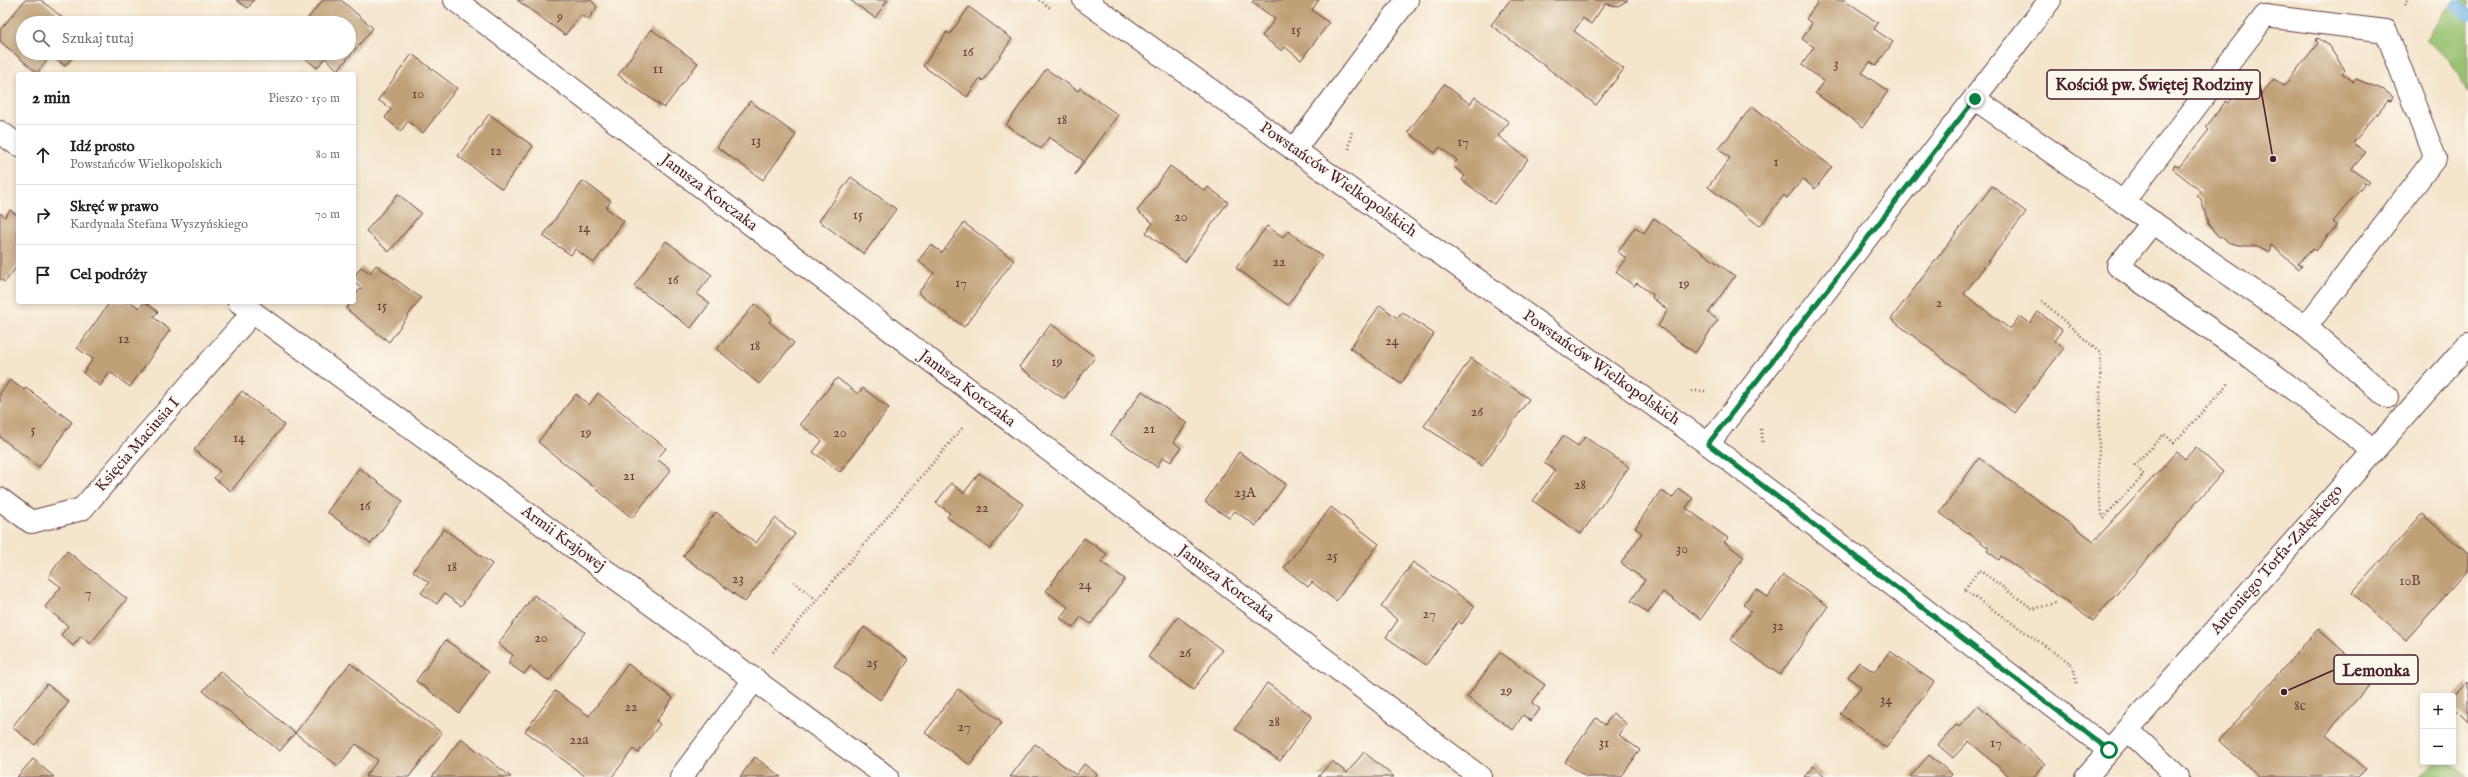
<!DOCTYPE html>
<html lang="pl">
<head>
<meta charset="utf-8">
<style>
  body { margin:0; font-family:"IM FELL English",serif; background:#f2f2f2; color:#202124 }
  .controls { position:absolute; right:12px; bottom:12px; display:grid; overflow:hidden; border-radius:4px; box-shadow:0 2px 6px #0003 }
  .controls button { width:36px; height:36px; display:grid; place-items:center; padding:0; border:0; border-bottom:1px solid #e0e0e0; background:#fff; color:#202124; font:20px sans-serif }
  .stop { position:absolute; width:12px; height:12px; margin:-9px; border:3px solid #0b8043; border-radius:50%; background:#fff }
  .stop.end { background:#0b8043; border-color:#fff; box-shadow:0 1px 4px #0008 }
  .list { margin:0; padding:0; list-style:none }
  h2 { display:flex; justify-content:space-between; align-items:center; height:52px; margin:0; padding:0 16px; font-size:17px }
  h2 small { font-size:13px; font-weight:400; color:#757577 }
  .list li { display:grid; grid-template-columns:26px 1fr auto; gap:12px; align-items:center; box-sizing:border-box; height:60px; padding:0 16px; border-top:1px solid #e0e0e0 }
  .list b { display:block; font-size:15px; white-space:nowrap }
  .list p { margin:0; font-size:13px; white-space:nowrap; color:#757577 }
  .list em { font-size:13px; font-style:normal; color:#757577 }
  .icon { flex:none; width:22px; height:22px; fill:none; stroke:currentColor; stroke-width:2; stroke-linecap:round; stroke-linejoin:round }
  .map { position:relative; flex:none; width:2468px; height:777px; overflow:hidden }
  .search { position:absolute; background:#fff; box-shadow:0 2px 6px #0003; left:16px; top:16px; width:340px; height:44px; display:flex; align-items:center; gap:10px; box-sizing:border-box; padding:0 14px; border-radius:22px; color:#757577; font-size:15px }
  .panel { position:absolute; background:#fff; box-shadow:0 2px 6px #0003; left:16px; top:72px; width:340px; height:232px; border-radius:4px }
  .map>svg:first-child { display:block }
  .green { fill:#97c26f; stroke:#70704d }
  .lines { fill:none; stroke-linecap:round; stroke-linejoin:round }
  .stream { stroke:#6cb3e3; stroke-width:12 }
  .building { fill:#c0a077 }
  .lane-casing { stroke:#643d43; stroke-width:24 }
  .street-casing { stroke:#643d43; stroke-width:24 }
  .path { stroke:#643d43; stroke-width:2.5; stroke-dasharray:1 3; stroke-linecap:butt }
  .lane { stroke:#fff; stroke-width:22 }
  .street { stroke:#fff; stroke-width:22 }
  .route { stroke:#0b8043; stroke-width:5 }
  .labels { text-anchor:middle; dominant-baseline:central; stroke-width:3.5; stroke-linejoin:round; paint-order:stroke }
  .number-label { font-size:14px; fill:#683f3e }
  .street-label { font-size:16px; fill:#4a1f2b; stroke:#fbf7ec }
  .leader { fill:none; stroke:#4a1f2b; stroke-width:1.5 }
  .callout-dot { fill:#4a1f2b; stroke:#fbf7ec; stroke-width:1.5 }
  .callout { fill:#fbf7ec; stroke:#4a1f2b; stroke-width:1.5 }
  .callout-label { font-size:17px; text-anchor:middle; font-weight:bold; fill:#4a1f2b }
</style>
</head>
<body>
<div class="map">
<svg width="2468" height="777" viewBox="0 0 2468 777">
  <rect width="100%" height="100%" fill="#fbf7ec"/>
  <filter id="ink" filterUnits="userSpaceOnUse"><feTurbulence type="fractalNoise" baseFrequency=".025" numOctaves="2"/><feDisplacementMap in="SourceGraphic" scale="8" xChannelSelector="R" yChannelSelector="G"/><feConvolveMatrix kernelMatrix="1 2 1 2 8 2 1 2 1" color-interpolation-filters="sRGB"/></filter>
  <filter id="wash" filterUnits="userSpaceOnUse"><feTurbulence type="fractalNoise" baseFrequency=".012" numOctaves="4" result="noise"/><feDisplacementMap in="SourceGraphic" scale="16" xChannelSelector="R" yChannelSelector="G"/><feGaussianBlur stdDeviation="0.9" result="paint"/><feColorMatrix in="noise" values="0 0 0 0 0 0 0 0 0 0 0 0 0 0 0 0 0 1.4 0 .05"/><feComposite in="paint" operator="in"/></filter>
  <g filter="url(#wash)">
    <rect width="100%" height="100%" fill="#f4e5cc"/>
    <g class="green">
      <path d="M2454,0H2468V93L2450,60L2425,40Z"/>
      <path d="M2435,762H2450L2467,777H2421Z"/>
    </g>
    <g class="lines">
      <path class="stream" d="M2457,5L2468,15"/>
    </g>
    <g id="blocks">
      <g class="building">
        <path d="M25,0H41L69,23H23V53H76L65,66L51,55L37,73L0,41V30Z"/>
        <path d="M236,0H254L248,8Z"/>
        <path d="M323,0H341L373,28L338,70L325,58L317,68L299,53H349V23H304Z"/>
        <path d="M517,0H591L597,7L588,20L581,15L565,35Z"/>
        <path d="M850,0H888L875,18Z"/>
        <path d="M1254,0H1319L1312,10L1329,23L1301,60L1285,47L1282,51L1262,36L1275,19L1252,2Z"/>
        <path d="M1510,0H1628L1618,6L1605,4L1591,24L1583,18L1574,31L1624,69L1596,105L1491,25Z"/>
        <path d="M1819,0H1845L1878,23L1874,29L1893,42L1876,66L1870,62L1862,73L1888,91L1863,127L1815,93L1824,81L1802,65L1814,47L1802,39L1812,23L1806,19Z"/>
        <path d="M969,7L1012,39L983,81L980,78L967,97L923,66L947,32L950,34Z"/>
        <path d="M651,29L698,63L664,108L618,75Z"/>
        <path d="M2318,38L2328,45L2345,70L2342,73L2353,82L2356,79L2384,90L2393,97L2391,101L2388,100L2353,143L2366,152L2352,169L2370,182L2367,185L2365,183L2333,222L2337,225L2315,251L2313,249L2298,264L2302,266L2299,269L2271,245L2269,252L2258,246H2244L2230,243L2218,236L2208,224L2201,199L2196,195L2202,192L2173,169L2174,165L2179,167L2209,130L2206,127L2226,101L2229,103L2243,87L2240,84L2244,82L2261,94L2274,79L2284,86L2318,43L2316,40Z"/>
        <path d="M412,54L457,88L423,133L408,121L401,131L385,118L391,109L378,100Z"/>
        <path d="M1046,69L1078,91L1080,88L1118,115L1075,175L1083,160L1049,137L1041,149L1006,125Z"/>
        <path d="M1444,84L1470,104L1475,97L1509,122L1498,136L1528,159L1494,204L1462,180L1465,176L1453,166L1457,160L1440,147L1435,153L1408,132Z"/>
        <path d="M750,101L796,135L763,180L717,147Z"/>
        <path d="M1752,106L1832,167L1815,189L1803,179L1787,198L1784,195L1760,226L1708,187L1730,158L1719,149Z"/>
        <path d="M489,114L533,146L502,189L458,156Z"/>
        <path d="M1170,166L1205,191L1208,187L1228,202L1185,262L1146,233L1153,223L1137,211Z"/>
        <path d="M851,177L896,209L864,254L819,221Z"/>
        <path d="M583,181L611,201L606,208L624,221L594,263L575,249L571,255L543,236Z"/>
        <path d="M1992,186L2026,212L1964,294L2010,329L2020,316L2030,323L2038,312L2062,330L2054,341L2064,348L2014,413L1891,319Z"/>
        <path d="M398,194L421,213L389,252L366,231Z"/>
        <path d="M10,210L18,216V265L5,282L0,279V213L5,217Z"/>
        <path d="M1654,218L1735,276L1708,313L1718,320L1695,353L1658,326L1668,310L1652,298L1653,295L1637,283L1634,286L1616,272L1626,258L1618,252L1635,227L1644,233Z"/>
        <path d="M964,223L1014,260L964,327L918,293L934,273L918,261L931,244L942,253Z"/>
        <path d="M1267,226L1283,237L1288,231L1322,256L1288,305L1236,268Z"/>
        <path d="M666,241L712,275L697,294L710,303L691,328L634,286Z"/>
        <path d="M376,265L421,298L389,342L346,309L351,302H354V297L361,288L354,282V277L361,267L370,273Z"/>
        <path d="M110,302H131L139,308L145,302L158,312L153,317L170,330L130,387L110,372L100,386L83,373L93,359L77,348Z"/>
        <path d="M755,304L772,318L769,322L794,343L759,384L717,349Z"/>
        <path d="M1380,305L1397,318L1402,312L1434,334L1401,384L1350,348Z"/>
        <path d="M1051,324L1095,357L1064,399L1019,367Z"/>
        <path d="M1471,358L1529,399L1482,466L1424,426Z"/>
        <path d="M837,378L858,394L863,388L889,408L840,472L813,452L822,441L800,424Z"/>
        <path d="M10,380L24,390L26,388L72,422L39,467L0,437V393Z"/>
        <path d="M242,391L284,425L231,491L214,478L220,471L194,450Z"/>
        <path d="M1142,391L1187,423L1174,442L1181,448L1171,462L1163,457L1157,467L1111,435Z"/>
        <path d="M598,393L666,448L657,459L671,470L632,518L538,442L576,394L589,405Z"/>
        <path d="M1563,436L1578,446L1585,437L1629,467L1581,534L1533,501L1555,470L1544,463Z"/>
        <path d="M2196,447L2223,472L2093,621L2001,556L1999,560L1987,551L1989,548L1940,513L1979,458L2094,541L2177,452L2185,459Z"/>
        <path d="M1239,452L1286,484L1256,526L1235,511L1229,518L1205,502Z"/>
        <path d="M359,468L403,501L371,544L327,512Z"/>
        <path d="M979,473L1023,504L990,549L947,517L950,513L936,503L951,483L964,493Z"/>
        <path d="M1679,489L1693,498L1686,508L1728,538L1724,542L1744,557L1701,619L1663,592L1648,613L1631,601L1645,580L1621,563L1642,533L1635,528L1661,490L1672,498Z"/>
        <path d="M1331,507L1379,544L1336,601L1312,582L1308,587L1284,568Z"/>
        <path d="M716,512L756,543L775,518L795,534L745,602L683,556Z"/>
        <path d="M2422,514L2468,554V570L2406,640L2352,593Z"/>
        <path d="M444,529L492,564L461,606L444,594L437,604L421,593L429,583L413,571Z"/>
        <path d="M1084,538L1107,554L1101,562L1125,579L1091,624L1081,617L1073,628L1060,618L1068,607L1046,591Z"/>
        <path d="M67,551L127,599L90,644L81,636L73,646L61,635L68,626L45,607L61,587L48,577Z"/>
        <path d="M1413,562L1475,606L1462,624L1458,621L1426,665L1386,637L1398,620L1381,607Z"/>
        <path d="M1783,575L1828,606L1780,675L1731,640L1751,611L1743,604L1756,589L1768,597Z"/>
        <path d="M534,595L585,632L549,681L530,667L524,674L508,663L513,655L498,644Z"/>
        <path d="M1178,617L1222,650L1193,690L1148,657Z"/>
        <path d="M864,627L909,660L880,700L834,666Z"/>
        <path d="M2318,629L2375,679L2326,734L2366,769L2358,777H2260L2219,741Z"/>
        <path d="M446,640L489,672L459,713L416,681Z"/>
        <path d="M1890,651L1934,682L1886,748L1840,714L1861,687L1848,677L1859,662L1874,672Z"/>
        <path d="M1500,652L1545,685L1532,703L1540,709L1531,721L1523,715L1513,730L1467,697Z"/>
        <path d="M350,663L442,733L409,777H365L378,760L356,744L338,766L295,733Z"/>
        <path d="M628,664L673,698L656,721L660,724L638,753L633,749L612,777H586L525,731L555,691L589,716Z"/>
        <path d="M220,671L295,733L280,751L203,691Z"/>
        <path d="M2468,681V721L2453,706V697Z"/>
        <path d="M1267,683L1312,716L1280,761L1235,729Z"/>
        <path d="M47,684L69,702L35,745L12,727Z"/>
        <path d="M958,689L1002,722L970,765L925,733Z"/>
        <path d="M1978,706L2045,764L2034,777H2010L1969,741L1953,758L1938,745L1956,725L1959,727Z"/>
        <path d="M1613,713L1627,724L1619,735L1640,750L1621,777H1586L1565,762L1596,718L1605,725Z"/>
        <path d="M461,738L511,777H432Z"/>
        <path d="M1035,744L1076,775L1084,764L1097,774L1095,777H1010Z"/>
        <path d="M1364,752L1394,777H1318L1332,761L1347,773Z"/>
        <path d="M1929,755L1952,774L1950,777H1910Z"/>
        <path d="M755,757L781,777H740Z"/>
        <path d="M33,759L54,777H17Z"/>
        <path d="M1813,766L1826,777H1804Z"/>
      </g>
    </g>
  </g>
  <g filter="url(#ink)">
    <use href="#blocks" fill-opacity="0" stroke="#643d43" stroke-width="1"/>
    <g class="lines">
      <g class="lane-casing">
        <g id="lane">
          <path d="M1975,99L2123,202L2265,16L2386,31L2435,158L2306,327L2387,397"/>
          <path d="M2123,202L2306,327"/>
          <path d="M2153,222L2118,266L2252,358L2373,450"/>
          <path d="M2128,730L2178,777"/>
        </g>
      </g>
      <g class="street-casing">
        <g id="street">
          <path d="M455,0L1480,777"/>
          <path d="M1084,0L1708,444L2109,750"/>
          <path d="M0,132L18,145"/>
          <path d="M1294,150L1407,0"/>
          <path d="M239,302L887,777"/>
          <path d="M1708,444L2050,0"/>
          <path d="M0,499L31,522L82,509L253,312"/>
          <path d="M681,777L755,679"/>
          <path d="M2086,777L2468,344"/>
        </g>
      </g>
      <g class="path">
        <path d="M1039,0L1052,9"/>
        <path d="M2405,4L2408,0"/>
        <path d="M1349,149L1352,130"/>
        <path d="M2042,301L2101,354L2098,493L2103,518L2144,475L2135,465L2164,434L2174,443L2230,382"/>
        <path d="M1692,391H1707"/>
        <path d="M1761,429L1763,444"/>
        <path d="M794,582L817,600"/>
        <path d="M2055,603L2033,609L1979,570L1964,590L2073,665L2076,683"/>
        <path d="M773,652L964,426"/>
      </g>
      <use href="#lane" class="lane"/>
      <use href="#street" class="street"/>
    </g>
  </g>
  <g class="lines" filter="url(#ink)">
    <path class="route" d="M1975,99L1708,444L2109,750"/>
  </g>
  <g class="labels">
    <g class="number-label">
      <text x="560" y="17">9</text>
      <text x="1296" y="30">15</text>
      <text x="968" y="52">16</text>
      <text x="1836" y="64">3</text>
      <text x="658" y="69">11</text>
      <text x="418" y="94">10</text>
      <text x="1062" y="120">18</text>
      <text x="756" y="141">13</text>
      <text x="1463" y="142">17</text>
      <text x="496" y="151">12</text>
      <text x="1776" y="162">1</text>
      <text x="858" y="215">15</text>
      <text x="1181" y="217">20</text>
      <text x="584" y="228">14</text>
      <text x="1279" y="262">22</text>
      <text x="673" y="280">16</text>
      <text x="961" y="283">17</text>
      <text x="1684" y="284">19</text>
      <text x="1939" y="303">2</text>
      <text x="382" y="306">15</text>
      <text x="124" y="339">12</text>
      <text x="1392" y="341">24</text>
      <text x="755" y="346">18</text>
      <text x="1057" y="362">19</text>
      <text x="1477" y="412">26</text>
      <text x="1149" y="429">21</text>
      <text x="33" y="430">5</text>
      <text x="586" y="433">19</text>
      <text x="840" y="433">20</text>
      <text x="239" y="438">14</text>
      <text x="629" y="476">21</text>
      <text x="1580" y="485">28</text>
      <text x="1245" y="493">23A</text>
      <text x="365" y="506">16</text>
      <text x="982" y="508">22</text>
      <text x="1682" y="549">30</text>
      <text x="1332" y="556">25</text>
      <text x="452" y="567">18</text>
      <text x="738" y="579">23</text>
      <text x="2410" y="581">10B</text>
      <text x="1085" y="585">24</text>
      <text x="88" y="593">7</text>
      <text x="1429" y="614">27</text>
      <text x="1778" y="626">32</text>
      <text x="541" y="638">20</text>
      <text x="1185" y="653">26</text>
      <text x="872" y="663">25</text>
      <text x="1506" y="691">29</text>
      <text x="1886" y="700">34</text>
      <text x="2300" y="706">8c</text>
      <text x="631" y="707">22</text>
      <text x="1274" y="722">28</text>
      <text x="964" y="727">27</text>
      <text x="579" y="740">22a</text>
      <text x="1604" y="743">31</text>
      <text x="1996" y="743">17</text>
    </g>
    <g class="street-label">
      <text transform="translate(1338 180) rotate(35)">Powstańców Wielkopolskich</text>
      <text transform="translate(709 193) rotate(37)">Janusza Korczaka</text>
      <text transform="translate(1601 368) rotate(35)">Powstańców Wielkopolskich</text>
      <text transform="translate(967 389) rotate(37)">Janusza Korczaka</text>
      <text transform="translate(138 445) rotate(-49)">Księcia Maciusia I</text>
      <text transform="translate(563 539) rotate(36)">Armii Krajowej</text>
      <text transform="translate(2277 560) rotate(-49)">Antoniego Torfa-Załęskiego</text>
      <text transform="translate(1226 584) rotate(37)">Janusza Korczaka</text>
    </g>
  </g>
  <path class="leader" d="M2273 159L2260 84M2284 692L2334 670"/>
  <g class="callout-dot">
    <circle cx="2273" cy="159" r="4"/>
    <circle cx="2284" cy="692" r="4"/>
  </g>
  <g class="callout">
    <rect x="2047" y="70" width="213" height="29" rx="4"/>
    <rect x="2334" y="655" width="84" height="29" rx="4"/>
  </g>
  <g class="callout-label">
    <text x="2154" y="90">Kościół pw. Świętej Rodziny</text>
    <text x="2376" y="676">Lemonka</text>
  </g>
</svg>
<div class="controls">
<button>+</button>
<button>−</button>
</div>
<div class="stop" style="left:2109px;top:750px"></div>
<div class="stop end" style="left:1975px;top:99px"></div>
<div class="search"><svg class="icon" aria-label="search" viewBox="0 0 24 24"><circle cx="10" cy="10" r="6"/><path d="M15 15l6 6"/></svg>Szukaj tutaj</div>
<section class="panel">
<h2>2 min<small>Pieszo · 150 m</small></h2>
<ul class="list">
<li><svg class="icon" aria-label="ahead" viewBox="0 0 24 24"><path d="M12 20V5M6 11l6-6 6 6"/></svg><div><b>Idź prosto</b><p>Powstańców Wielkopolskich</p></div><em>80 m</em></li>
<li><svg class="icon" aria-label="right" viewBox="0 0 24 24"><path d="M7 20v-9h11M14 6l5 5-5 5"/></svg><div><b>Skręć w prawo</b><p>Kardynała Stefana Wyszyńskiego</p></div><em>70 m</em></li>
<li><svg class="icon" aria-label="arrive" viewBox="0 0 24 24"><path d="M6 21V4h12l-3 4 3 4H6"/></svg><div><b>Cel podróży</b></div></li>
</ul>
</section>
</div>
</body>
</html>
